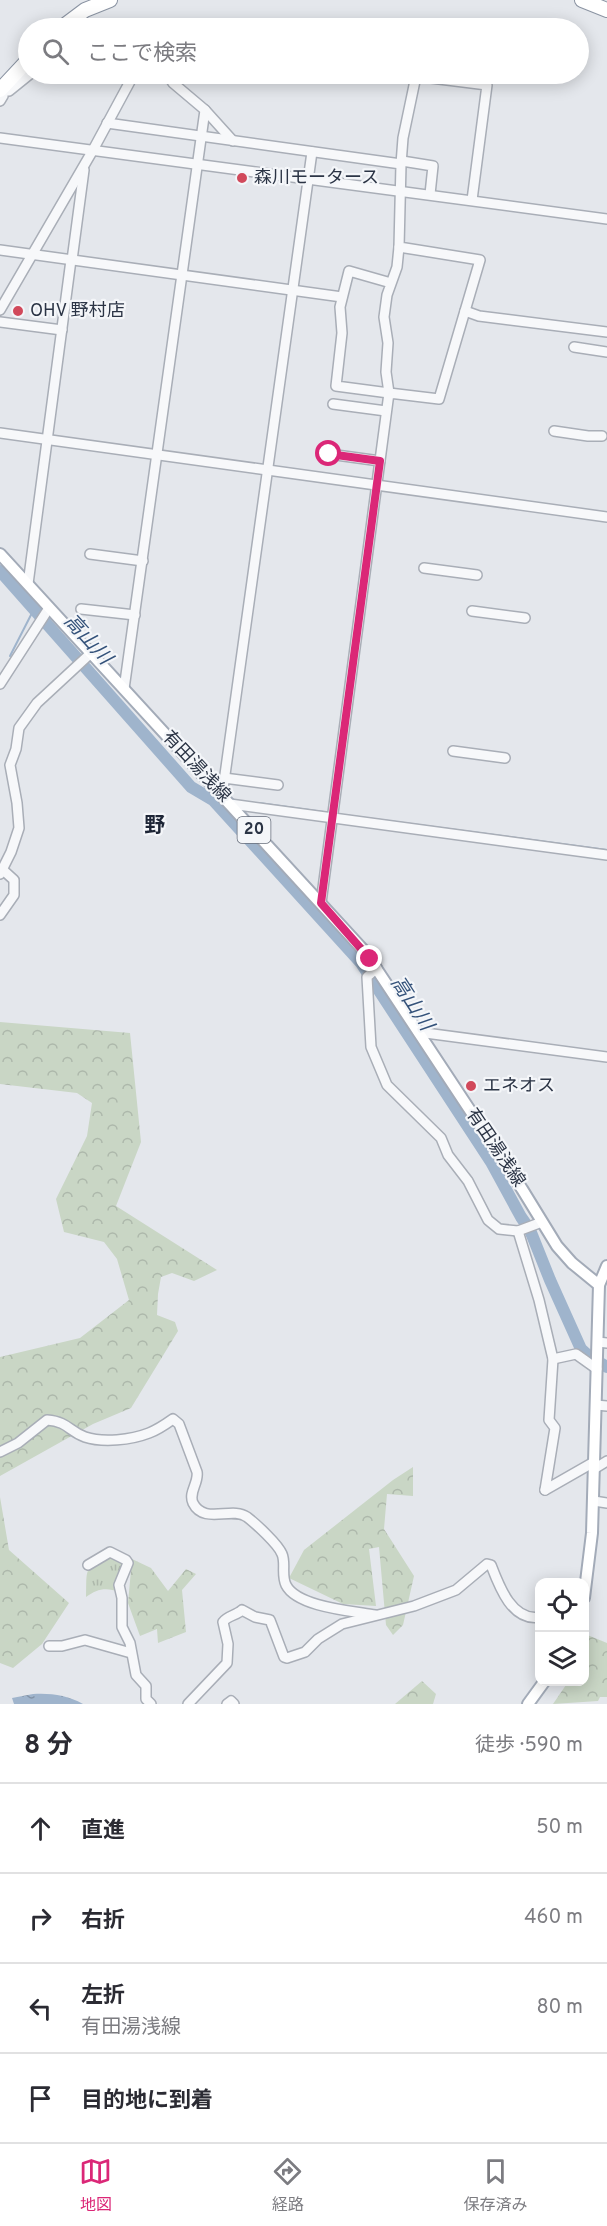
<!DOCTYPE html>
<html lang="ja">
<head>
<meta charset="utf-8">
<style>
  body { margin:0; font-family:Overpass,"Noto Sans JP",sans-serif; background:#f2f2f3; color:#2b2b33 }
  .controls { position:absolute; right:18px; bottom:18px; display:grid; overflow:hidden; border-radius:12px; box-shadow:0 3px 15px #0003 }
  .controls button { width:54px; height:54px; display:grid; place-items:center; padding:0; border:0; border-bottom:2px solid #e1e1e2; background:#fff; color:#2b2b33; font:30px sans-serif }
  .stop { position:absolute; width:18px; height:18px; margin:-14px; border:4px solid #db2777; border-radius:50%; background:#fff }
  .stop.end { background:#db2777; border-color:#fff; box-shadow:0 2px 6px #0008 }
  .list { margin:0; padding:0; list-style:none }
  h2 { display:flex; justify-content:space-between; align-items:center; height:78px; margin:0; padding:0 24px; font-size:26px }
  h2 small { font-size:20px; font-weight:400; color:#7c7c81 }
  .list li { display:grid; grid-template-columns:39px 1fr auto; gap:18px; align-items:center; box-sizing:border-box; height:90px; padding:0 24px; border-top:2px solid #e1e1e2 }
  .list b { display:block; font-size:22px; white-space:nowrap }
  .list p { margin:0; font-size:20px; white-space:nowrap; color:#7c7c81 }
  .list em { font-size:20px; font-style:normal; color:#7c7c81 }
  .icon { flex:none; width:33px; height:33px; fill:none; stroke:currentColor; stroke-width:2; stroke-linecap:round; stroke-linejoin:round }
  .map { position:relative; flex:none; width:607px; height:1704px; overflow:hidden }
  .search { position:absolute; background:#fff; box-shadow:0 3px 15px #0003; left:18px; right:18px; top:18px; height:66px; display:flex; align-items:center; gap:15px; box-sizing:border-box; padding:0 21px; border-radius:33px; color:#7c7c81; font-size:22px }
  .sheet { height:438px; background:#fff }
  nav { display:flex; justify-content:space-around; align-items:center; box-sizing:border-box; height:84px; border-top:2px solid #e1e1e2; background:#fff; font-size:16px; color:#7c7c81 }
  nav a { display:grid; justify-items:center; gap:3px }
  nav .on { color:#db2777 }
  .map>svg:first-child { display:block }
  .forest { fill:url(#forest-crowns) }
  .park { fill:url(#park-tufts) }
  .water { fill:url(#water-ripples) }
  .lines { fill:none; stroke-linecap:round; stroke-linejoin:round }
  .stream { stroke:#9fb4cc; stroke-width:2 }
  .river { stroke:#9fb4cc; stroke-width:12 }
  .minor-casing { stroke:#a9aeb7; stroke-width:12 }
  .major-casing { stroke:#a3abb8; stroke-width:14 }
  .highway-casing { stroke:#8b94a3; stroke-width:16 }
  .minor { stroke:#f7f8fa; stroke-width:9 }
  .major { stroke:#fff; stroke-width:10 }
  .highway { stroke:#fff; stroke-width:14 }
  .route { stroke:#db2777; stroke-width:8 }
  .poi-dot { fill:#d1495b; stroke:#f4f6f9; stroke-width:2 }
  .labels { text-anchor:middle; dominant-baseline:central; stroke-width:4.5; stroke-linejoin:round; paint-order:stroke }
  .shield { fill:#f4f6f9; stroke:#676e7b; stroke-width:1.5 }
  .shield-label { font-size:16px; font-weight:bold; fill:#2b3445 }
  .poi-label { font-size:18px; fill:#2b3445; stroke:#f4f6f9; text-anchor:start }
  .street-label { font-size:18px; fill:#2b3445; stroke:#f4f6f9 }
  .water-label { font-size:20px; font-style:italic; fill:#34527a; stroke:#f4f6f9 }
  .quarter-label { font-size:21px; font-weight:bold; fill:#1d2536; stroke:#f4f6f9 }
</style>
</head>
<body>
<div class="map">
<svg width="607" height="1704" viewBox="0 0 607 1704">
  <defs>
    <pattern id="forest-crowns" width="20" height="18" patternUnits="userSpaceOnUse" patternTransform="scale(1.5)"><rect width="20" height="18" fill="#c9d6c5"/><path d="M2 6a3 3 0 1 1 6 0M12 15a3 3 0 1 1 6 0" fill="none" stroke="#adb8ab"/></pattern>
    <pattern id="park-tufts" width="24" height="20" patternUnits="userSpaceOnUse" patternTransform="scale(1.5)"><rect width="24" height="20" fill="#c9d6c5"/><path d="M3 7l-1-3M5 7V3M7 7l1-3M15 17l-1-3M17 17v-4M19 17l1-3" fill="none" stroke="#adb8ab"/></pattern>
    <pattern id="water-ripples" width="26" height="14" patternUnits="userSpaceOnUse" patternTransform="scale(1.5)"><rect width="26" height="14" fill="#9fb4cc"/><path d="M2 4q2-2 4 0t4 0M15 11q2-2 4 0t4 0" fill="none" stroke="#8293a7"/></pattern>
  </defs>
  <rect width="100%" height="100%" fill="#e4e7ec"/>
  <g class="forest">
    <path d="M0,1022L130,1033L141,1142L116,1206L217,1270L194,1281L172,1273L161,1277L158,1294L157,1315L175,1322L178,1331L131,1408L93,1424L0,1476V1357L80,1338L129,1300L117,1259L104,1242L64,1232L56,1199L87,1136L92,1103L77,1093L0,1084Z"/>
    <path d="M413,1467V1496L387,1494L384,1529L414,1576L403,1625L393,1635L386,1625L379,1547L369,1549L376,1606L343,1604L289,1578L304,1550L393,1480Z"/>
    <path d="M0,1497L9,1550L69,1603L42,1644L13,1668L0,1663Z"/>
    <path d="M132,1559L151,1568L168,1591L186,1569L196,1574L182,1590L186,1632L158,1643L157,1629L140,1636L128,1603Z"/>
    <path d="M585,1634L607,1643V1697H600L598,1701L553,1704L568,1682H584Z"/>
    <path d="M422,1681L436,1694L433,1704H395Z"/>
  </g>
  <path class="park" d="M109,1553L125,1560L119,1592C106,1587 97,1589 86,1597C87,1567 83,1571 109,1553Z"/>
  <path class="water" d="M33,1694C51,1693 67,1695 83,1704H14L12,1698Z"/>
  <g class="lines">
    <g class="stream">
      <path d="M10,656L34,609"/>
      <path d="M213,800H218"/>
      <path d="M259,803L331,813"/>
      <path d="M336,814L607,850"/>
    </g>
    <path class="river" d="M0,571L191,787L213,800L361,963L491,1162L521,1217L530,1230L550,1280L581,1349L591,1358L607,1367"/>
    <g class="minor-casing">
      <g id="minor">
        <path d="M399,74L487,85L472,200"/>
        <path d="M0,91H9L30,74"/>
        <path d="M0,91L3,96L0,101"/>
        <path d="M205,110L233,141"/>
        <path d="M107,123L401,164L399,247L480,260L439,399L389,393L321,903"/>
        <path d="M0,138L607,219"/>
        <path d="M402,161L433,166L430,194"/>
        <path d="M401,164L403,138L416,76"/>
        <path d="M0,250L342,297"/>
        <path d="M72,260L84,170"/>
        <path d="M391,283L349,271L340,307L342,333L336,386L389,393L386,372L388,343L384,317L387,295L397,267L399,247"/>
        <path d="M0,310L93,150L134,74"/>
        <path d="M465,311L479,316L607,332"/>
        <path d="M0,322L62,330"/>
        <path d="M574,347L607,352"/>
        <path d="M333,404L386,411"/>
        <path d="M554,431L588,436H602"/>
        <path d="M0,433L607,517"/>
        <path d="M329,454L380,461"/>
        <path d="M90,554L143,561"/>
        <path d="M424,568L477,575"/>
        <path d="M28,584L71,260"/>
        <path d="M81,609L135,615"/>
        <path d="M472,611L525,618"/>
        <path d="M0,684L49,608"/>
        <path d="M124,689L205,110L173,83L167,74"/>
        <path d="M453,751L505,758"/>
        <path d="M224,778L278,785"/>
        <path d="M222,796L312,152"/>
        <path d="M230,804L607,855"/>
        <path d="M0,874L11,852L19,828L17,803L10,765L16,749L19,728L37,703L91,653"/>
        <path d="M0,915L14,895V880L3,870"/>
        <path d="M377,968L367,977L371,1047L387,1085L441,1138L448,1155L468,1181L488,1220L499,1229L518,1231L542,1222"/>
        <path d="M418,1032L607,1057"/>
        <path d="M518,1231L539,1300L553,1359L549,1420L555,1428L545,1490"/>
        <path d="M598,1342L607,1343"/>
        <path d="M553,1359L576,1354L597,1369"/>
        <path d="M596,1405L607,1406"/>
        <path d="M0,1452L18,1443L47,1420C69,1422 68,1431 85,1437C103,1443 131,1440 149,1433C157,1430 166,1424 173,1419L179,1424L197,1472C199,1483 188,1492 193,1503C204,1525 232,1506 247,1517C256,1524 278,1544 282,1554C286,1563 281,1575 286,1585C297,1607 352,1611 375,1615"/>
        <path d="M594,1469L607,1461"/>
        <path d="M545,1490L594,1462"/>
        <path d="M594,1501L607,1503"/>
        <path d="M88,1565L110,1552L126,1560L128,1563L119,1585L122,1598V1627L130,1643L136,1675L146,1686V1699L151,1704"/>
        <path d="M49,1646H62L85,1640L131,1653"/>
        <path d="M188,1704L227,1663L228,1644L223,1622C227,1616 237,1615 242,1610L255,1617L270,1620L284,1657L287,1658L305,1652L318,1639L342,1624L414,1606L456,1590L487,1564L491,1565C499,1586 512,1622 540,1617"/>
        <path d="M227,1704L231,1701L234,1704"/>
      </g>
    </g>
    <g class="major-casing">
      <g id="major">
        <path d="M0,554L366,953L522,1189L557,1246L572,1263L599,1285"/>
        <path d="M584,1598L592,1533L599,1285L607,1266"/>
        <path d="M528,1704L544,1682"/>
      </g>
    </g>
    <g class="highway-casing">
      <g id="highway">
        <path d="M582,0L607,10"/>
        <path d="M61,28L85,10L110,0"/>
        <path d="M0,90L28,60"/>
      </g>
    </g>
    <use href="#minor" class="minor"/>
    <use href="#major" class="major"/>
    <use href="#highway" class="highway"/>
  </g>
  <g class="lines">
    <path class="route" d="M329,454L380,461L321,903L370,959"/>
  </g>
  <g class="poi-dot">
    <circle cx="242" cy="178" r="6"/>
    <circle cx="18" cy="311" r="6"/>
    <circle cx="471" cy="1086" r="6"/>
  </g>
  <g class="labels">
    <rect class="shield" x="237.5" y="817" width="33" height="26" rx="4.5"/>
    <g class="shield-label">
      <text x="254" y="830">20</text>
    </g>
    <g class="poi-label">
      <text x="254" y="178">森川モータース</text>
      <text x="30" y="311">OHV 野村店</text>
      <text x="483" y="1086">エネオス</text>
    </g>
    <g class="street-label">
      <text transform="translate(196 767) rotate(47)">有田湯浅線</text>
      <text transform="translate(495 1148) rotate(56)">有田湯浅線</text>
    </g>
    <g class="water-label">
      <text transform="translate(87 640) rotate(48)">高山川</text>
      <text transform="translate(411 1004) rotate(57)">高山川</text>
    </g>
    <g class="quarter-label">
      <text x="155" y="826">野</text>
    </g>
  </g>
</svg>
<div class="controls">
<button><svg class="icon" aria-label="locate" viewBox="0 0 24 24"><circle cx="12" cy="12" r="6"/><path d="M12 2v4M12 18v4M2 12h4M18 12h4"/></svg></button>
<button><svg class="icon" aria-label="layers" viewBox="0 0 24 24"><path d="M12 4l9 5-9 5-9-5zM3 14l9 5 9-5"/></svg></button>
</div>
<div class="stop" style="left:329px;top:454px"></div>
<div class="stop end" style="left:370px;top:959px"></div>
<div class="search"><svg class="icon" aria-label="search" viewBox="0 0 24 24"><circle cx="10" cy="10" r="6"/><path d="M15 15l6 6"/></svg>ここで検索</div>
</div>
<section class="sheet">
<h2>8 分<small>徒歩 · 590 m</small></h2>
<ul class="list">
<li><svg class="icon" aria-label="ahead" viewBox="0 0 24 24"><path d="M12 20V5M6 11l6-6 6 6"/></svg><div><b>直進</b></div><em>50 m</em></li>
<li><svg class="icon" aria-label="right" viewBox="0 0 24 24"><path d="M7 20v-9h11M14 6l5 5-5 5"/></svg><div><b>右折</b></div><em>460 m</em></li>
<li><svg class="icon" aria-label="left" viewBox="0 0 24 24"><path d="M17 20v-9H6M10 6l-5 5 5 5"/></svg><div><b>左折</b><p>有田湯浅線</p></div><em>80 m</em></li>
<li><svg class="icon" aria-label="arrive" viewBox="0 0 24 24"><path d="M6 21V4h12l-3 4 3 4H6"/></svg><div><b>目的地に到着</b></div></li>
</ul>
</section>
<nav>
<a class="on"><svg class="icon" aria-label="map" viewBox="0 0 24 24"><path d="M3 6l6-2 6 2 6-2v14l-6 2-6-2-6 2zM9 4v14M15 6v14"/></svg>地図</a>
<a><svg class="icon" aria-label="directions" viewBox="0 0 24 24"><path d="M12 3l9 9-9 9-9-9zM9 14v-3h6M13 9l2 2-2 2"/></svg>経路</a>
<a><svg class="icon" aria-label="saved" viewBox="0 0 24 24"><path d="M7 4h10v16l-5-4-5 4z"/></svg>保存済み</a>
</nav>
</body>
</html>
